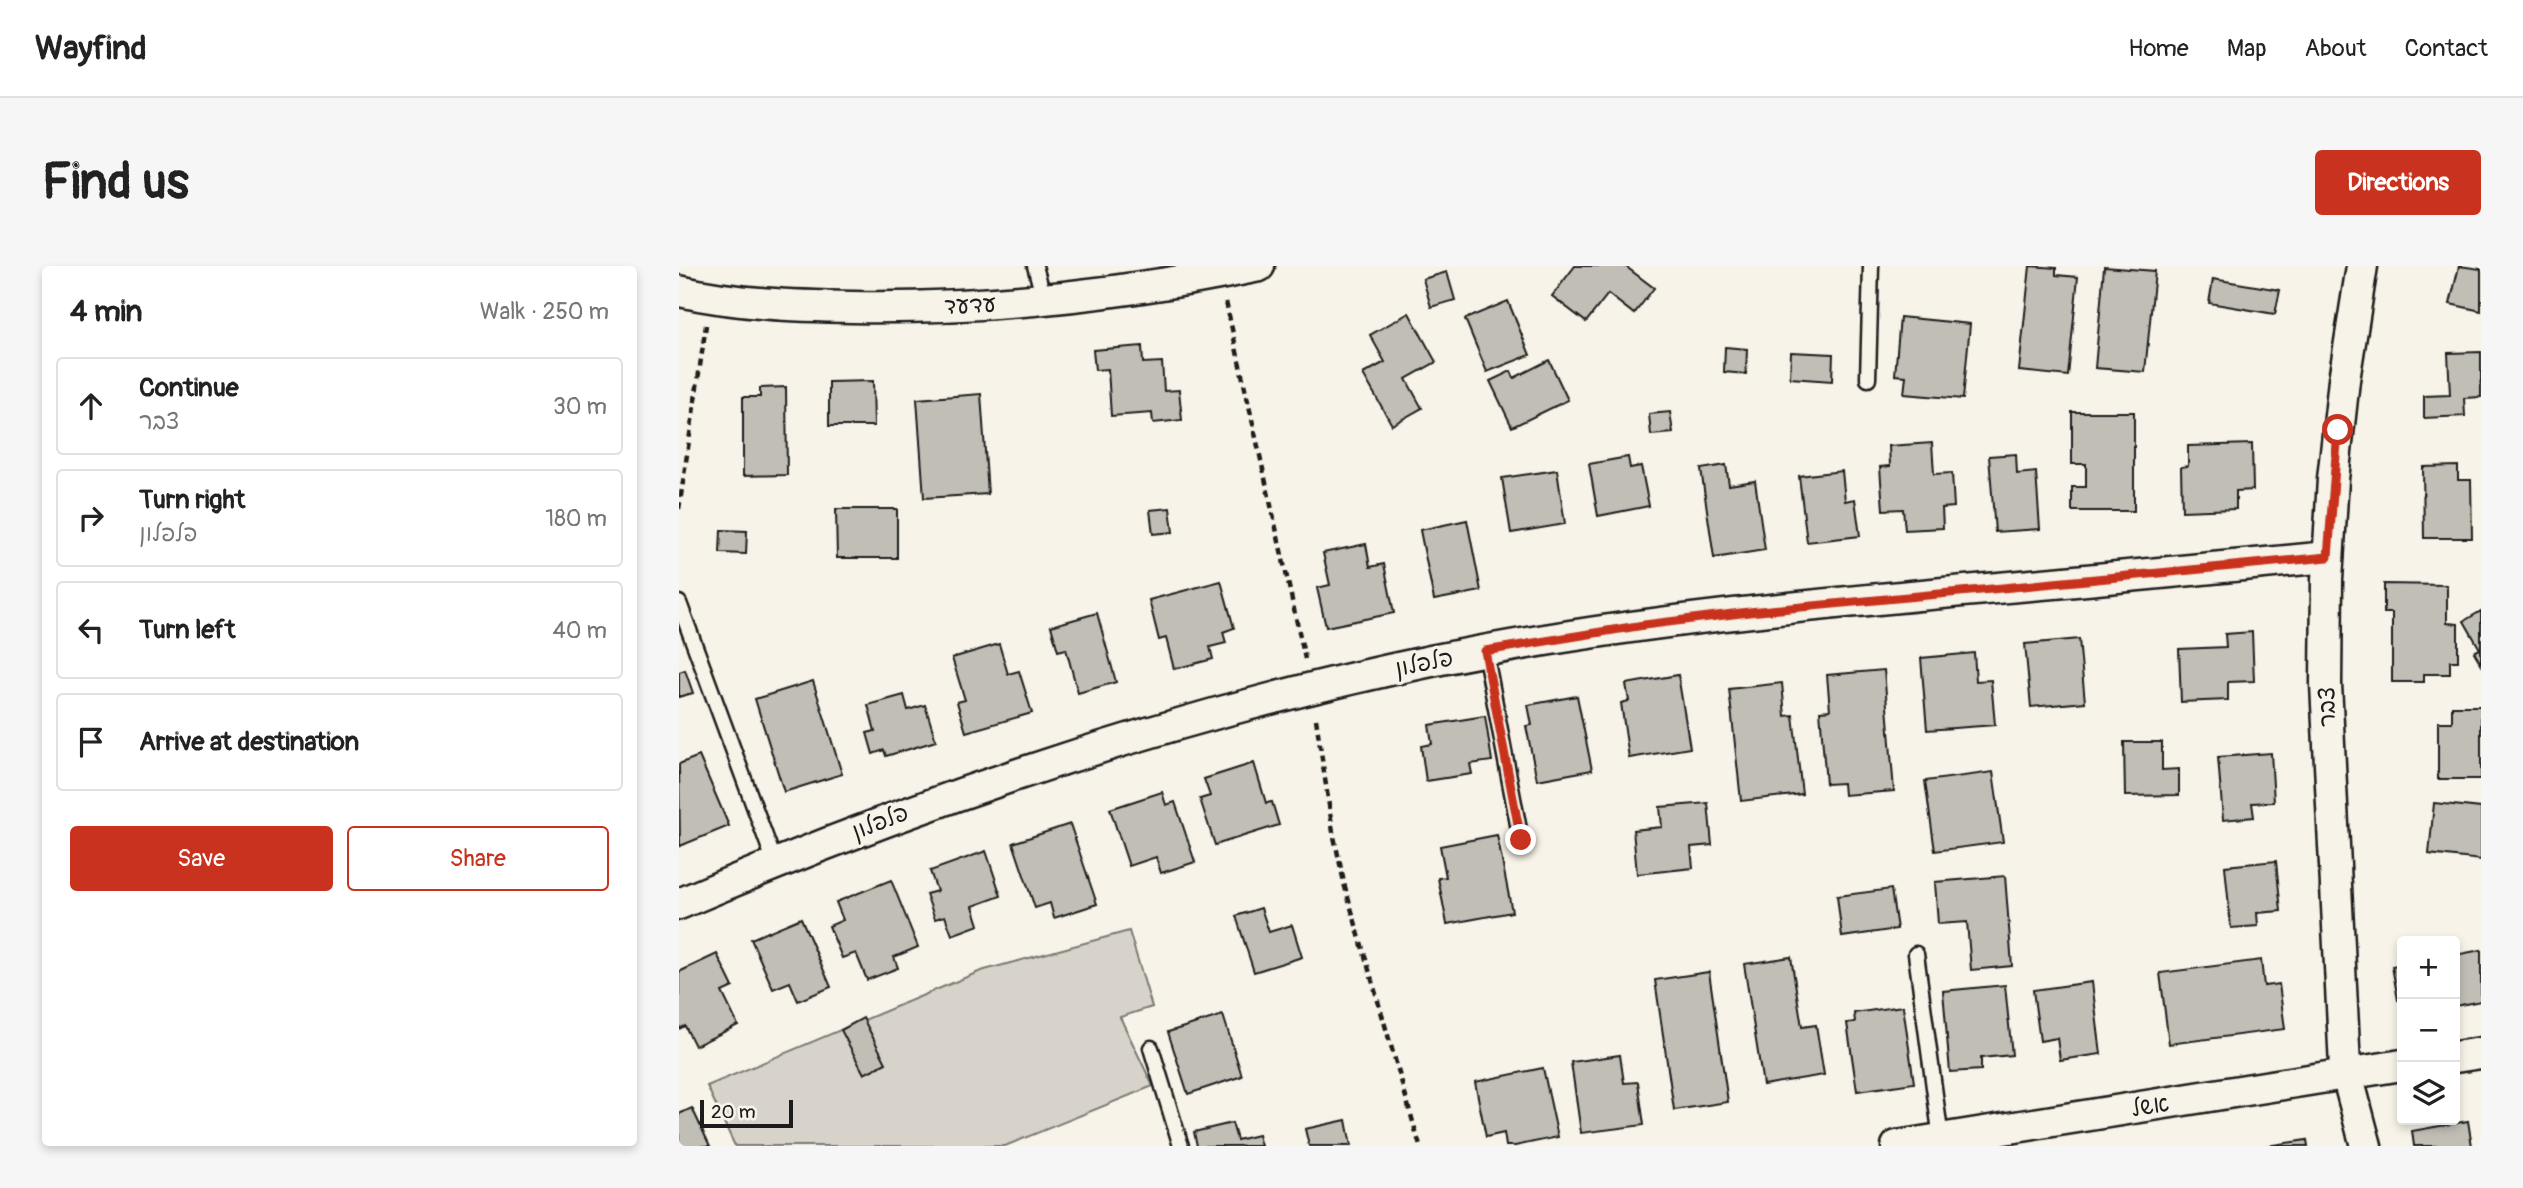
<!DOCTYPE html>
<html lang="en">
<head>
<meta charset="utf-8">
<style>
  body { margin:0; font-family:Pangolin,"Playpen Sans Hebrew",sans-serif; background:#f6f6f6; color:#222 }
  .controls { position:absolute; right:21px; bottom:21px; display:grid; overflow:hidden; border-radius:7px; box-shadow:0 4px 10px #0003 }
  .controls button { width:63px; height:63px; display:grid; place-items:center; padding:0; border:0; border-bottom:2px solid #e0e0e0; background:#fff; color:#222; font:35px sans-serif }
  .scale { position:absolute; left:21px; bottom:18px; width:93px; box-sizing:border-box; padding-left:7px; border:4px solid #1c1c1c; border-top:0; font-size:19px; line-height:24px; white-space:nowrap; color:#1c1c1c; -webkit-text-stroke:5px #f7f3e8; paint-order:stroke }
  .stop { position:absolute; width:21px; height:21px; margin:-16px; border:5px solid #c8321e; border-radius:50%; background:#fff }
  .stop.end { background:#c8321e; border-color:#fff; box-shadow:0 2px 7px #0008 }
  .list { margin:0; padding:0; list-style:none }
  h2 { display:flex; justify-content:space-between; align-items:center; height:91px; margin:0; padding:0 28px; font-size:30px }
  h2 small { font-size:23px; font-weight:400; color:#767676 }
  .list li { display:grid; grid-template-columns:46px 1fr auto; gap:21px; align-items:center; box-sizing:border-box; height:98px; margin:0 14px 14px; padding:0 14px; border:2px solid #e0e0e0; border-radius:7px }
  .list b { display:block; font-size:26px; white-space:nowrap }
  .list p { margin:0; font-size:23px; white-space:nowrap; color:#767676 }
  .list em { font-size:23px; font-style:normal; color:#767676 }
  .actions { display:flex; gap:14px; padding:21px 28px }
  .actions a { flex:1; padding:16px 0; border:2px solid #c8321e; border-radius:7px; text-align:center; font-size:24px; color:#c8321e }
  .actions .main { background:#c8321e; color:#fff }
  .icon { flex:none; width:38px; height:38px; fill:none; stroke:currentColor; stroke-width:2; stroke-linecap:round; stroke-linejoin:round }
  .map { position:relative; flex:none; width:1802px; height:880px; overflow:hidden; border-radius:7px }
  header { display:flex; align-items:center; gap:42px; box-sizing:border-box; height:98px; padding:0 35px; background:#fff; border-bottom:2px solid #e0e0e0 }
  header strong { font-size:33px }
  nav { display:flex; gap:38px; margin-inline-start:auto; font-size:24px }
  .intro { display:flex; align-items:center; justify-content:space-between; box-sizing:border-box; height:168px; padding:0 42px }
  h1 { margin:0; font-size:49px }
  .button { padding:18px 32px; border-radius:7px; background:#c8321e; color:#fff; font-size:24px; font-weight:700 }
  main { display:flex; gap:42px; padding:0 42px }
  aside { flex:1; background:#fff; border-radius:7px; box-shadow:0 4px 10px #0003 }
  .map>svg:first-child { display:block }
  .green { fill:#d7d3cb; stroke:#7a7874; stroke-width:2 }
  .building { fill:#c0beb5; stroke:#1c1c1c; stroke-width:2 }
  .lines { fill:none; stroke-linecap:round; stroke-linejoin:round }
  .lane-casing { stroke:#1c1c1c; stroke-width:19 }
  .street-casing { stroke:#1c1c1c; stroke-width:35 }
  .path { stroke:#1c1c1c; stroke-width:4.5; stroke-dasharray:7 5; stroke-linecap:butt }
  .lane { stroke:#f7f3e8; stroke-width:14 }
  .street { stroke:#f7f3e8; stroke-width:30 }
  .route { stroke:#c8321e; stroke-width:9 }
  .labels { text-anchor:middle; dominant-baseline:central; stroke-width:6; stroke-linejoin:round; paint-order:stroke }
  .street-label { font-size:23px; fill:#1c1c1c; stroke:#f7f3e8 }
</style>
</head>
<body>
<header>
<strong>Wayfind</strong>
<nav><a>Home</a><a>Map</a><a>About</a><a>Contact</a></nav>
</header>
<div class="intro"><h1>Find us</h1><a class="button">Directions</a></div>
<main>
<aside>
<h2>4 min<small>Walk · 250 m</small></h2>
<ul class="list">
<li><svg class="icon" aria-label="ahead" viewBox="0 0 24 24"><path d="M12 20V5M6 11l6-6 6 6"/></svg><div><b>Continue</b><p>צבר</p></div><em>30 m</em></li>
<li><svg class="icon" aria-label="right" viewBox="0 0 24 24"><path d="M7 20v-9h11M14 6l5 5-5 5"/></svg><div><b>Turn right</b><p>פלפלון</p></div><em>180 m</em></li>
<li><svg class="icon" aria-label="left" viewBox="0 0 24 24"><path d="M17 20v-9H6M10 6l-5 5 5 5"/></svg><div><b>Turn left</b></div><em>40 m</em></li>
<li><svg class="icon" aria-label="arrive" viewBox="0 0 24 24"><path d="M6 21V4h12l-3 4 3 4H6"/></svg><div><b>Arrive at destination</b></div></li>
</ul>
<div class="actions"><a class="main">Save</a><a>Share</a></div>
</aside>
<div class="map">
<svg width="1802" height="880" viewBox="0 0 1802 880">
  <rect width="100%" height="100%" fill="#f7f3e8"/>
  <filter id="ink" filterUnits="userSpaceOnUse"><feTurbulence type="fractalNoise" baseFrequency=".0143" numOctaves="2"/><feDisplacementMap in="SourceGraphic" scale="14" xChannelSelector="R" yChannelSelector="G"/><feConvolveMatrix kernelMatrix="1 2 1 2 8 2 1 2 1" color-interpolation-filters="sRGB"/></filter>
  <g filter="url(#ink)">
    <path class="green" d="M450,665L473,741L441,751L474,820L326,880H56L28,820L302,705Z"/>
    <g class="building">
      <path d="M896,0H946L975,22L955,48L929,28L907,56L873,30Z"/>
      <path d="M1351,0L1377,2V9L1399,11L1389,110L1340,105Z"/>
      <path d="M1780,0L1802,3V45L1771,38Z"/>
      <path d="M1425,1L1476,5L1466,106L1416,102Z"/>
      <path d="M768,6L776,34L752,41L744,13Z"/>
      <path d="M1534,13L1601,24L1596,48L1530,37Z"/>
      <path d="M829,35L851,89L808,106L786,53Z"/>
      <path d="M730,47L757,96L727,113L743,142L713,159L684,108L706,96L691,69Z"/>
      <path d="M1221,51L1291,58L1284,133L1225,128L1227,110L1216,109Z"/>
      <path d="M463,80L464,97L483,96L485,125L500,124L503,154L474,157L473,147L432,150L429,103L416,104L414,84Z"/>
      <path d="M1046,81L1068,83L1067,108L1045,106Z"/>
      <path d="M1112,86L1154,88L1153,115L1111,112Z"/>
      <path d="M1802,86V131L1785,132L1786,150L1745,152V130L1771,129L1769,87Z"/>
      <path d="M870,94L889,134L833,161L811,115L832,105L835,112Z"/>
      <path d="M194,115L195,160H150V116Z"/>
      <path d="M107,121L108,209L64,210V131H81V122Z"/>
      <path d="M302,128L309,228L245,232L238,133Z"/>
      <path d="M991,146L994,167L972,169L970,148Z"/>
      <path d="M1393,146H1455V245H1393V221H1407V198H1393Z"/>
      <path d="M1253,177L1255,208L1273,207L1275,241L1263,242L1264,262L1226,264L1224,243L1204,244L1201,201L1211,200L1210,180Z"/>
      <path d="M1573,178L1574,224L1557,225V243L1503,245L1502,201L1509,200V180Z"/>
      <path d="M1337,188L1338,208L1357,206L1361,263L1316,266L1310,190Z"/>
      <path d="M949,191L951,202L962,200L970,240L919,250L910,198Z"/>
      <path d="M1047,199L1050,219L1076,215L1086,284L1035,292L1022,203Z"/>
      <path d="M1779,200V214H1792L1793,272H1745L1744,201Z"/>
      <path d="M878,204L886,258L832,267L823,212Z"/>
      <path d="M1163,205L1166,235L1176,233L1181,270L1128,276L1120,210Z"/>
      <path d="M491,242L494,266L474,268L471,244Z"/>
      <path d="M157,243H218V292H158Z"/>
      <path d="M788,254L802,325L755,334L741,264Z"/>
      <path d="M42,264L68,265L67,288L41,287Z"/>
      <path d="M687,278L691,301L705,298L715,347L647,361L638,322L651,319L644,287Z"/>
      <path d="M542,315L555,362L544,366L547,377L531,381L534,393L495,403L487,372L480,374L470,334Z"/>
      <path d="M1705,318L1768,319V357L1779,358V395H1771V408H1745V416H1713V347H1705Z"/>
      <path d="M1802,345V398L1795,386L1801,383L1785,355Z"/>
      <path d="M418,347L437,416L399,427L387,383L379,385L372,360Z"/>
      <path d="M1573,366L1575,415L1549,416V434L1502,436L1500,383L1547,381L1546,368Z"/>
      <path d="M1400,373L1406,436L1352,441L1346,378Z"/>
      <path d="M320,378L329,408L340,405L353,447L287,466L278,436L286,434L273,392Z"/>
      <path d="M1295,387L1297,415L1312,414L1316,459L1248,464L1242,392Z"/>
      <path d="M6,404L14,427L0,431V406Z"/>
      <path d="M1205,404L1215,525L1165,529L1164,517L1147,518L1141,445L1151,444L1148,409Z"/>
      <path d="M999,409L1011,482L950,492L942,437L950,435L947,418Z"/>
      <path d="M134,415L163,508L105,526L76,433Z"/>
      <path d="M1103,417L1106,450L1114,449L1123,528L1062,535L1050,423Z"/>
      <path d="M225,429L229,444L246,439L257,475L207,490L205,484L194,488L188,467L196,465L189,439Z"/>
      <path d="M898,430L913,504L858,514L847,460L853,459L849,439Z"/>
      <path d="M1773,440H1802V513H1759V456H1773Z"/>
      <path d="M806,450L813,495L791,498L793,508L747,515L742,480L753,478L750,459Z"/>
      <path d="M1445,476H1483V504L1500,503V529L1446,530Z"/>
      <path d="M1592,487L1595,536L1573,537L1575,551L1544,554L1539,491Z"/>
      <path d="M20,490L50,560L1,580L0,498Z"/>
      <path d="M575,497L587,537L593,536L600,559L536,579L521,533L531,530L525,513Z"/>
      <path d="M1314,506L1324,576L1256,585L1246,515Z"/>
      <path d="M483,526L487,539L496,536L516,596L482,607L477,591L450,600L431,543Z"/>
      <path d="M1029,537L1033,579L1012,581L1014,602L958,608L954,564L983,561L981,541Z"/>
      <path d="M1755,537L1802,542V594L1750,588Z"/>
      <path d="M391,558L418,638L375,652L371,637L356,642L334,577Z"/>
      <path d="M818,569L833,646L768,658L759,612L767,611L761,580Z"/>
      <path d="M307,585L322,630L294,640L300,659L273,669L266,650L256,653L247,628L258,625L251,605Z"/>
      <path d="M1597,595L1602,645L1578,647L1579,660L1552,662L1546,600Z"/>
      <path d="M1326,610L1333,700L1292,704L1288,656L1259,658L1256,616Z"/>
      <path d="M212,614L239,681L215,691L219,702L188,714L177,687L163,692L150,660L164,654L157,636Z"/>
      <path d="M1212,623L1218,663L1163,671L1158,630Z"/>
      <path d="M582,642L590,666L613,659L623,691L575,706L557,650Z"/>
      <path d="M122,652L152,721L119,735L111,716L94,723L72,673Z"/>
      <path d="M1802,684V735L1776,740V689Z"/>
      <path d="M38,688L54,721L43,726L59,759L16,780L6,760L0,763V706Z"/>
      <path d="M1112,691L1123,761L1137,759L1145,809L1084,819L1065,698Z"/>
      <path d="M1582,694L1585,720L1600,718L1606,763L1490,778L1481,707Z"/>
      <path d="M1723,698V733L1719,734L1713,700Z"/>
      <path d="M1030,706L1049,836L995,844L976,714Z"/>
      <path d="M1413,716L1422,788L1381,794L1378,772L1361,775L1354,724Z"/>
      <path d="M1326,719L1333,789L1302,792V804L1271,806L1264,725Z"/>
      <path d="M1224,740L1235,817L1178,825L1168,757L1176,756L1175,747Z"/>
      <path d="M544,749L563,810L509,828L489,766Z"/>
      <path d="M184,752L207,797L185,808L162,764Z"/>
      <path d="M941,789L945,817L959,816L965,859L902,867L892,796Z"/>
      <path d="M864,802L879,871L836,880H827L825,867L807,871L796,816Z"/>
      <path d="M13,842L31,880H0V848Z"/>
      <path d="M667,854L672,880H630L626,863Z"/>
      <path d="M1789,855L1793,880H1735L1733,865Z"/>
      <path d="M553,857L558,874L579,869L582,880H518L515,866Z"/>
      <path d="M1628,874L1629,880H1587Z"/>
    </g>
    <g class="lines">
      <g class="lane-casing">
        <g id="lane">
          <path d="M356,0L365,33"/>
          <path d="M1189,113L1192,0"/>
          <path d="M0,337L96,597"/>
          <path d="M806,385L842,574"/>
          <path d="M1237,688L1262,873"/>
          <path d="M472,782L502,880"/>
        </g>
      </g>
      <g class="street-casing">
        <g id="street">
          <path d="M1683,0L1665,114L1654,213L1648,314L1647,418L1666,801L1687,880"/>
          <path d="M0,25C57,38 116,40 174,41C311,43 446,28 580,0"/>
          <path d="M0,638C243,534 493,449 752,395C961,352 1174,335 1386,316C1474,308 1561,299 1649,291"/>
          <path d="M1776,791L1802,787"/>
          <path d="M1218,880L1723,799"/>
        </g>
      </g>
      <g class="path">
        <path d="M547,36L626,393"/>
        <path d="M0,243L27,59"/>
        <path d="M637,453L654,566L666,621L741,880"/>
      </g>
      <use href="#lane" class="lane"/>
      <use href="#street" class="street"/>
    </g>
  </g>
  <g class="lines" filter="url(#ink)">
    <path class="route" d="M842,574L806,385L965,359L1070,346L1649,291L1659,164"/>
  </g>
  <g class="labels">
    <g class="street-label">
      <text transform="translate(291 39) rotate(-3)">עדעד</text>
      <text transform="translate(745 397) rotate(-11)">פלפלון</text>
      <text transform="translate(1648 441) rotate(-91)">צבר</text>
      <text transform="translate(201 556) rotate(-21)">פלפלון</text>
      <text transform="translate(1471 840) rotate(-9)">אשל</text>
    </g>
  </g>
</svg>
<div class="controls">
<button>+</button>
<button>−</button>
<button><svg class="icon" aria-label="layers" viewBox="0 0 24 24"><path d="M12 4l9 5-9 5-9-5zM3 14l9 5 9-5"/></svg></button>
</div>
<div class="scale">20 m</div>
<div class="stop" style="left:1659px;top:164px"></div>
<div class="stop end" style="left:842px;top:574px"></div>
</div>
</main>
</body>
</html>
